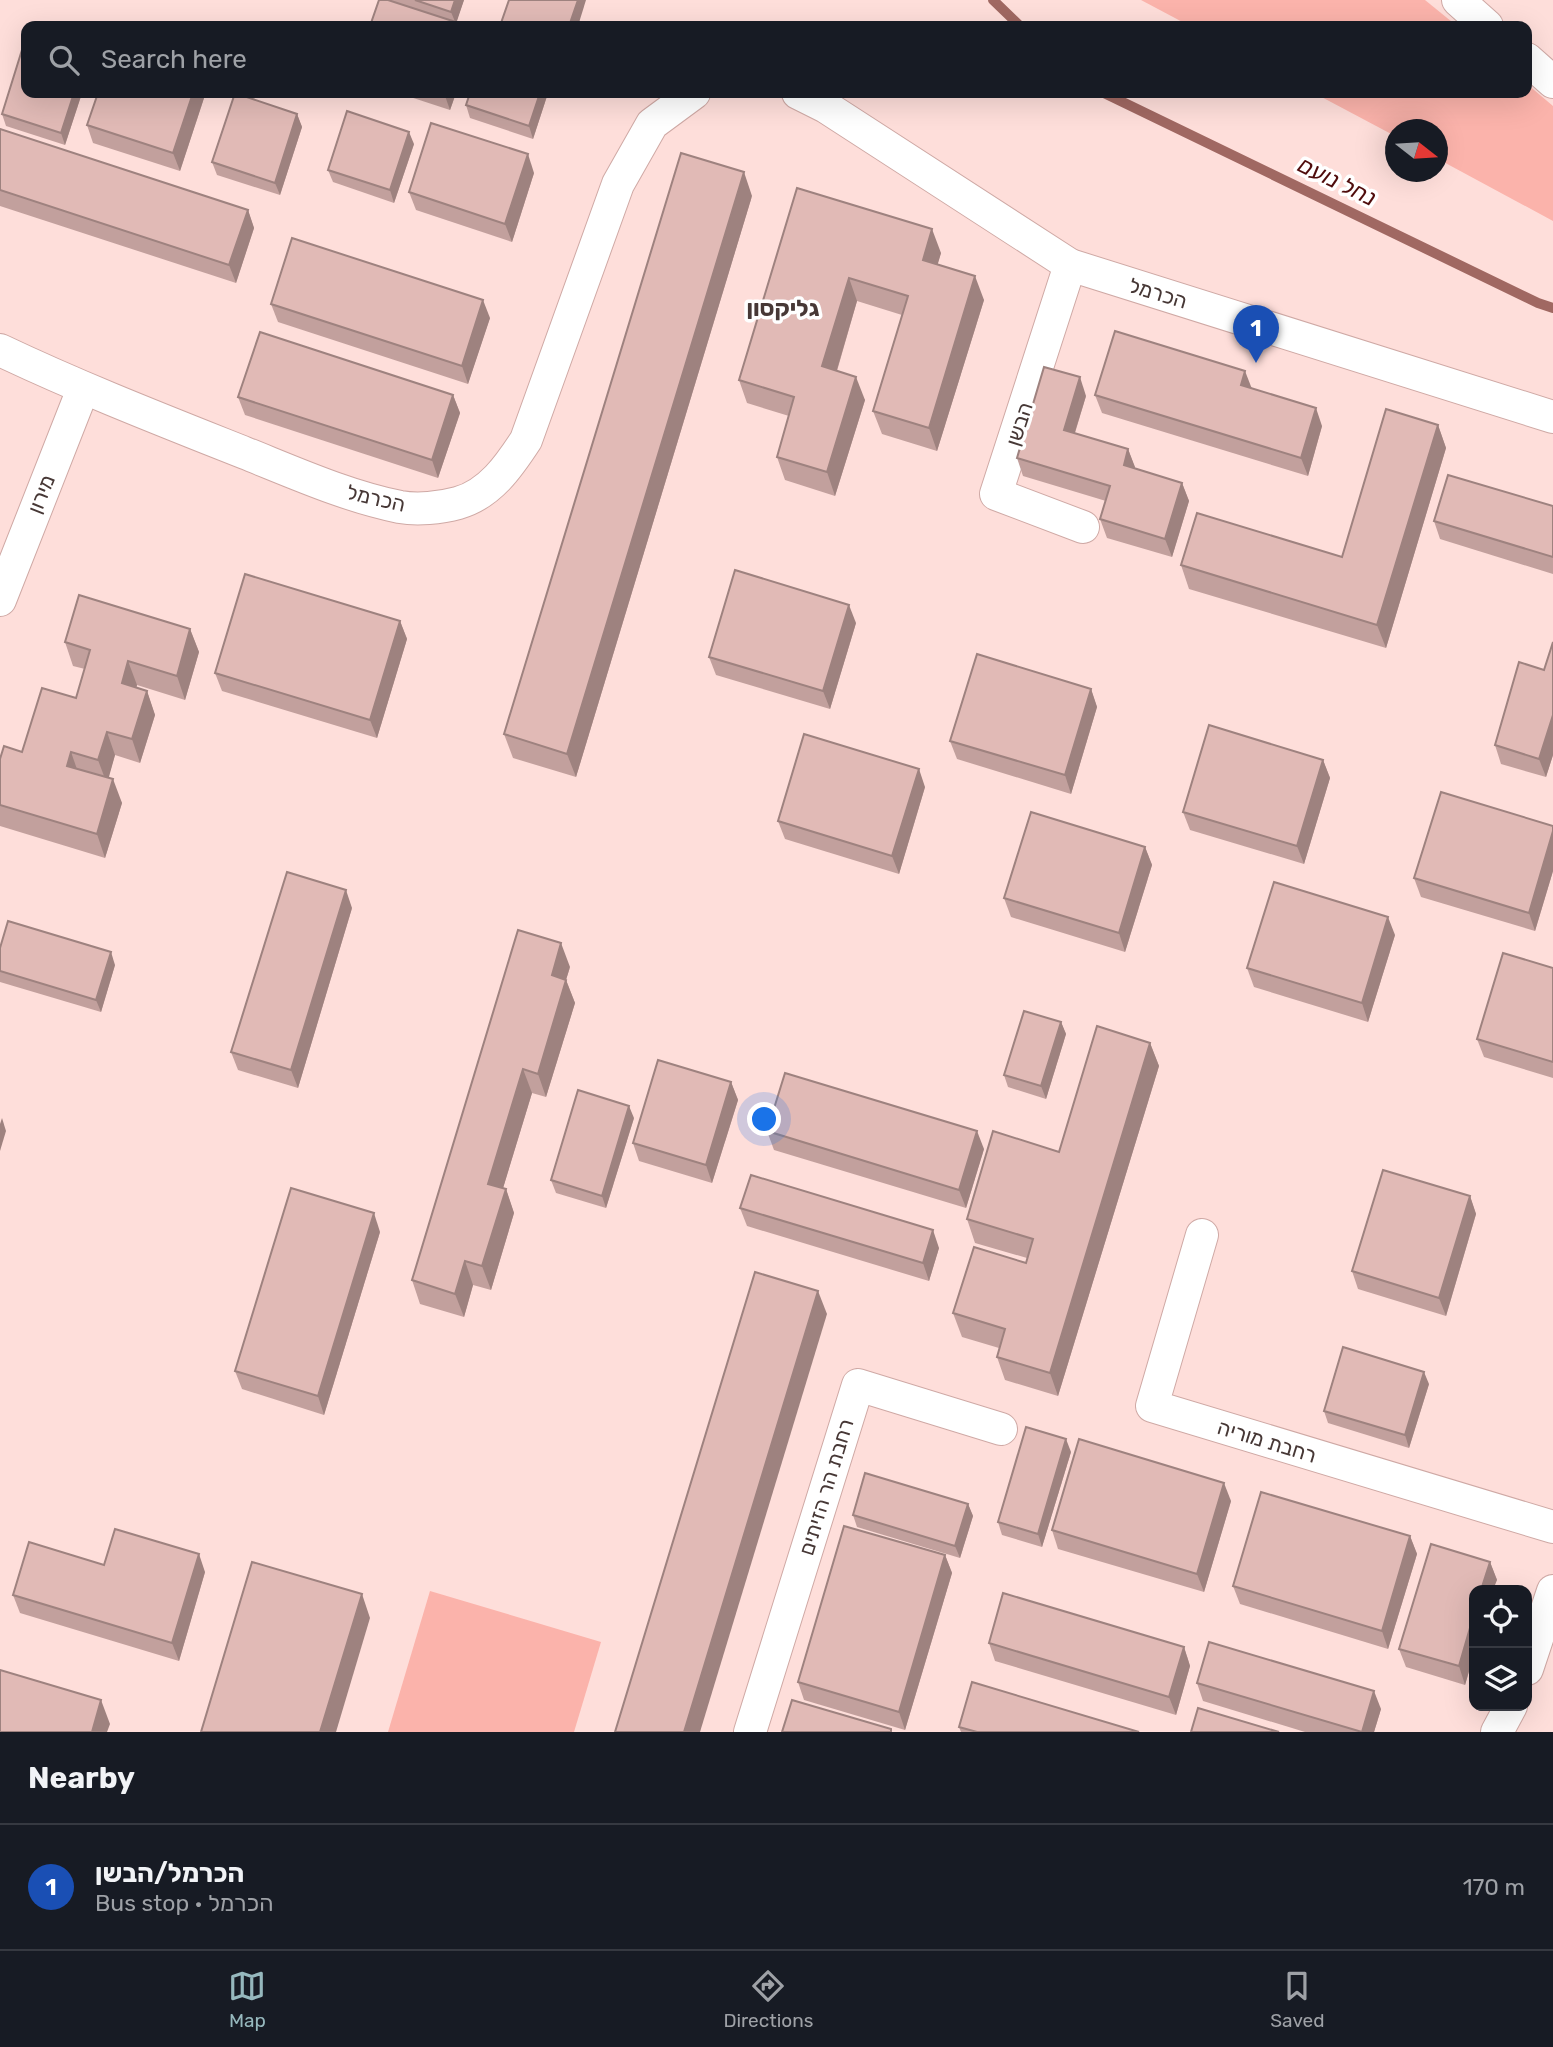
<!DOCTYPE html>
<html lang="en">
<head>
<meta charset="utf-8">
<style>
  body { margin:0; font-family:Rubik,"Noto Sans Hebrew",sans-serif; background:#20242c; color:#f1f3f6 }
  .controls { position:absolute; right:21px; bottom:21px; display:grid; overflow:hidden; border-radius:14px; box-shadow:0 7px 28px #0002 }
  .controls button { width:63px; height:63px; display:grid; place-items:center; padding:0; border:0; border-bottom:2px solid #363941; background:#171b24; color:#f1f3f6; font:35px sans-serif }
  .compass { position:absolute; left:1385px; top:119px; width:63px; height:63px; border-radius:50%; background:#171b24; box-shadow:0 7px 28px #0002; rotate:107deg }
  .you { position:absolute; left:765px; top:1120px; width:24px; height:24px; margin:-18px; border:5px solid #fff; border-radius:50%; background:#1a73e8; box-shadow:0 0 0 10px #1a73e833 }
  .badge { display:grid; place-items:center; width:46px; height:46px; border-radius:50%; background:#96b8bd; color:#fff; font-size:23px; font-weight:700 }
  .pin { position:absolute; translate:-50% -58px; filter:drop-shadow(0 2px 4px #0008) }
  .pin::after { content:''; position:absolute; top:37px; width:24px; height:21px; background:inherit; clip-path:polygon(0 0,100% 0,50% 100%) }
  .list { margin:0; padding:0; list-style:none }
  h2 { display:flex; justify-content:space-between; align-items:center; height:91px; margin:0; padding:0 28px; font-size:30px }
  h2 small { font-size:23px; font-weight:400; color:#9ea1a6 }
  .list li { display:grid; grid-template-columns:46px 1fr auto; gap:21px; align-items:center; box-sizing:border-box; height:126px; padding:0 28px; border-top:2px solid #363941 }
  .list b { display:block; font-size:26px; white-space:nowrap }
  .list p { margin:0; font-size:23px; white-space:nowrap; color:#9ea1a6 }
  .list em { font-size:23px; font-style:normal; color:#9ea1a6 }
  .icon { flex:none; width:38px; height:38px; fill:none; stroke:currentColor; stroke-width:2; stroke-linecap:round; stroke-linejoin:round }
  .map { position:relative; flex:none; width:1553px; height:1732px; overflow:hidden }
  .search { position:absolute; background:#171b24; box-shadow:0 7px 28px #0002; left:21px; right:21px; top:21px; height:77px; display:flex; align-items:center; gap:18px; box-sizing:border-box; padding:0 24px; border-radius:14px; color:#9ea1a6; font-size:26px }
  .sheet { height:217px; background:#171b24 }
  nav { display:flex; justify-content:space-around; align-items:center; box-sizing:border-box; height:98px; border-top:2px solid #363941; background:#171b24; font-size:19px; color:#9ea1a6 }
  nav a { display:grid; justify-items:center; gap:4px }
  nav .on { color:#96b8bd }
  .map>svg:first-child { display:block }
  .green { fill:#fbb3ab }
  .lines { fill:none; stroke-linecap:round; stroke-linejoin:round }
  .stream { stroke:#a06862; stroke-width:10 }
  .street-casing { stroke:#cfa9a5; stroke-width:34 }
  .street { stroke:#fff; stroke-width:32 }
  .wall { fill:#c2a09d }
  .shaded-wall { fill:#9e827f }
  .building { fill:#e1bab6; stroke:#9e827f; stroke-width:2 }
  .labels { text-anchor:middle; dominant-baseline:central; stroke-width:7; stroke-linejoin:round; paint-order:stroke }
  .street-label { font-size:21px; fill:#473836; stroke:#fff }
  .water-label { font-size:23px; font-style:italic; fill:#4f0c0c; stroke:#fff }
  .neighbourhood-label { font-size:23px; font-weight:bold; fill:#473836; stroke:#fff }
</style>
</head>
<body>
<div class="map">
<svg width="1553" height="1732" viewBox="0 0 1553 1732">
  <rect width="100%" height="100%" fill="#fededa"/>
  <g class="green">
    <path d="M1141,0H1425L1457,26H1190Z"/>
    <path d="M1527,84L1553,106V221L1438,159V130H1396L1395,136L1314,93H1527Z"/>
    <path d="M430,1591L601,1642L574,1732H388Z"/>
  </g>
  <g class="lines">
    <g class="stream">
      <path d="M993,0L1020,26"/>
      <path d="M1104,93L1538,303L1553,308"/>
    </g>
    <g class="street-casing">
      <g id="street">
        <path d="M1458,0L1487,26"/>
        <path d="M1527,59L1553,82"/>
        <path d="M798,93L826,107L1070,265L1553,417"/>
        <path d="M1070,265L996,494L1083,527"/>
        <path d="M0,350C80,388 162,420 245,453C295,473 346,496 400,507C417,510 440,508 458,503C490,494 509,466 526,440L618,184L652,124L694,93"/>
        <path d="M0,600L83,389"/>
        <path d="M1202,1235L1152,1406L1553,1527"/>
        <path d="M1527,1669L1553,1591"/>
        <path d="M750,1732L858,1385L1001,1429"/>
        <path d="M1497,1732L1511,1706"/>
      </g>
    </g>
    <use href="#street" class="street"/>
  </g>
  <g class="wall">
    <path d="M379,0H464L456,22L465,25L466,26H370Z"/>
    <path d="M82,93L65,145L6,126L2,114Z"/>
    <path d="M398,93H456L450,110Z"/>
    <path d="M548,93L533,139L470,118L466,105Z"/>
    <path d="M204,98L180,171L93,143L87,125Z"/>
    <path d="M297,114L302,127L280,195L217,175L212,162Z"/>
    <path d="M0,129L248,210L254,228L236,283L0,206Z"/>
    <path d="M414,144L394,203L333,182L328,170Z"/>
    <path d="M534,173L512,242L416,210L409,192Z"/>
    <path d="M797,188L941,253L937,265L984,300L937,451L882,434L873,411L902,315L857,301L837,371L865,400L835,496L785,480L777,457L789,416L747,403L739,380Z"/>
    <path d="M752,196L576,777L513,758L504,734Z"/>
    <path d="M271,304L490,318L468,384L278,322Z"/>
    <path d="M453,395L460,413L438,478L245,415L238,397Z"/>
    <path d="M1095,395L1322,426L1308,476L1102,413Z"/>
    <path d="M1086,396L1075,433L1128,449L1135,468L1182,483L1189,501L1172,557L1107,538L1100,519L1106,501L1023,476L1017,458Z"/>
    <path d="M1438,425L1446,448L1386,648L1189,589L1181,565L1342,557Z"/>
    <path d="M1553,506V574L1440,539L1434,521Z"/>
    <path d="M400,621L407,639L377,738L222,691L215,673Z"/>
    <path d="M856,623L830,709L716,675L709,657Z"/>
    <path d="M190,629L199,652L185,700L137,685L136,688L147,691L155,715L140,763L115,755L108,778L122,803L105,858L0,826V759L22,752L76,698L85,669L73,666L65,642Z"/>
    <path d="M1553,642V755L1546,777L1501,764L1495,745L1544,670Z"/>
    <path d="M1091,689L1097,707L1071,794L957,759L950,741Z"/>
    <path d="M1323,760L1330,778L1304,864L1190,830L1183,812Z"/>
    <path d="M925,787L899,874L785,839L778,821Z"/>
    <path d="M1553,826V871L1535,931L1421,897L1414,878Z"/>
    <path d="M1145,847L1152,865L1125,952L1011,917L1004,898Z"/>
    <path d="M352,908L298,1088L238,1070L231,1052Z"/>
    <path d="M1395,935L1368,1022L1254,987L1247,968Z"/>
    <path d="M115,965L101,1012L0,982V971Z"/>
    <path d="M570,967L566,980L575,1003L546,1097L532,1093L503,1188L506,1189L514,1213L491,1290L473,1285L464,1317L420,1304L412,1280Z"/>
    <path d="M1553,968V1078L1484,1057L1477,1039Z"/>
    <path d="M1061,1022L1066,1034L1046,1099L1008,1087L1004,1075Z"/>
    <path d="M1150,1043L1159,1066L1058,1396L1005,1380L997,1357L999,1348L962,1337L953,1313L1026,1263L1027,1258L975,1243L967,1219L1059,1152Z"/>
    <path d="M731,1082L738,1100L712,1183L639,1161L633,1143Z"/>
    <path d="M634,1118L606,1208L556,1193L551,1180Z"/>
    <path d="M767,1131L984,1149L966,1208L774,1150Z"/>
    <path d="M1470,1196L1476,1214L1446,1316L1358,1289L1352,1271Z"/>
    <path d="M740,1208L939,1248L929,1281L747,1226Z"/>
    <path d="M380,1232L324,1415L242,1389L235,1371Z"/>
    <path d="M1429,1384L1409,1448L1328,1423L1324,1411Z"/>
    <path d="M1071,1452L1042,1547L1002,1535L998,1522Z"/>
    <path d="M1231,1501L1204,1592L1058,1549L1052,1530Z"/>
    <path d="M968,1504L973,1516L960,1558L857,1527L853,1515Z"/>
    <path d="M1410,1536L1417,1554L1388,1649L1240,1604L1233,1586Z"/>
    <path d="M945,1555L952,1573L905,1730L804,1700L798,1682Z"/>
    <path d="M1490,1562L1497,1580L1474,1590V1654L1465,1685L1406,1667L1399,1649Z"/>
    <path d="M104,1565L205,1572L179,1661L20,1613L13,1595Z"/>
    <path d="M989,1643L1184,1647L1190,1666L1176,1715L995,1661Z"/>
    <path d="M1197,1683L1381,1709L1374,1732H1305L1203,1701Z"/>
    <path d="M959,1727L1139,1732H961Z"/>
  </g>
  <g class="shaded-wall">
    <path d="M455,0H464L456,24L451,12Z"/>
    <path d="M578,0H586L578,26H569Z"/>
    <path d="M74,93H82L65,145L61,133Z"/>
    <path d="M193,93H202L204,98L180,171L173,153Z"/>
    <path d="M444,93H456L450,110Z"/>
    <path d="M540,93H548L533,139L529,126Z"/>
    <path d="M297,114L302,127L280,195L275,183Z"/>
    <path d="M409,132L414,144L394,203L390,190Z"/>
    <path d="M528,154L534,173L512,242L505,224Z"/>
    <path d="M744,172L752,196L576,777L567,754Z"/>
    <path d="M248,210L254,228L236,283L229,265Z"/>
    <path d="M932,229L941,253L932,284L923,260Z"/>
    <path d="M975,276L984,300L937,451L929,428Z"/>
    <path d="M849,278L857,301L831,390L822,366Z"/>
    <path d="M483,300L490,318L468,384L462,366Z"/>
    <path d="M1245,371L1252,389L1241,385Z"/>
    <path d="M856,377L865,400L835,496L827,472Z"/>
    <path d="M1080,377L1086,396L1070,448L1064,430Z"/>
    <path d="M453,395L460,413L438,478L432,460Z"/>
    <path d="M1316,408L1322,426L1308,476L1301,458Z"/>
    <path d="M1438,425L1446,448L1386,648L1377,625Z"/>
    <path d="M1128,449L1135,467L1130,483L1124,465Z"/>
    <path d="M1182,483L1189,501L1172,557L1165,539Z"/>
    <path d="M849,605L856,623L830,709L823,691Z"/>
    <path d="M400,621L407,639L377,738L370,720Z"/>
    <path d="M190,629L199,652L185,700L177,676Z"/>
    <path d="M128,661L137,685L130,707L122,683Z"/>
    <path d="M1091,689L1097,707L1071,794L1065,775Z"/>
    <path d="M147,691L155,715L140,763L132,739Z"/>
    <path d="M1553,715V755L1546,777L1539,759Z"/>
    <path d="M107,732L115,755L107,784L98,760Z"/>
    <path d="M71,752L79,775L67,766Z"/>
    <path d="M1323,760L1330,778L1304,864L1297,846Z"/>
    <path d="M919,769L925,787L899,874L892,856Z"/>
    <path d="M113,779L122,803L105,858L97,834Z"/>
    <path d="M1553,831V871L1535,931L1529,913Z"/>
    <path d="M1145,847L1152,865L1125,952L1119,933Z"/>
    <path d="M346,890L352,908L298,1088L291,1070Z"/>
    <path d="M1388,917L1395,935L1368,1022L1362,1003Z"/>
    <path d="M561,943L570,967L560,999L552,975Z"/>
    <path d="M111,952L115,965L101,1012L96,1000Z"/>
    <path d="M566,980L575,1003L546,1097L538,1074Z"/>
    <path d="M1061,1022L1066,1034L1046,1099L1041,1086Z"/>
    <path d="M1150,1043L1159,1066L1058,1396L1050,1373Z"/>
    <path d="M523,1069L532,1093L497,1208L488,1184Z"/>
    <path d="M731,1082L738,1100L712,1183L706,1165Z"/>
    <path d="M629,1106L634,1118L606,1208L602,1196Z"/>
    <path d="M2,1118L6,1131L0,1151V1124Z"/>
    <path d="M977,1131L984,1149L966,1208L959,1190Z"/>
    <path d="M506,1189L514,1213L491,1290L482,1266Z"/>
    <path d="M1470,1196L1476,1214L1446,1316L1439,1298Z"/>
    <path d="M374,1213L380,1232L324,1415L318,1396Z"/>
    <path d="M933,1230L939,1248L929,1281L923,1263Z"/>
    <path d="M465,1261L473,1285L464,1317L455,1294Z"/>
    <path d="M818,1291L827,1314L700,1732H684Z"/>
    <path d="M1424,1372L1429,1384L1409,1448L1405,1435Z"/>
    <path d="M1066,1439L1071,1452L1042,1547L1038,1534Z"/>
    <path d="M1224,1483L1231,1501L1204,1592L1197,1574Z"/>
    <path d="M968,1504L973,1516L960,1558L955,1546Z"/>
    <path d="M1410,1536L1417,1554L1388,1649L1382,1631Z"/>
    <path d="M199,1554L205,1572L179,1661L172,1643Z"/>
    <path d="M945,1555L952,1573L905,1730L899,1712Z"/>
    <path d="M1490,1562L1497,1580L1493,1590H1481Z"/>
    <path d="M362,1594L370,1618L336,1732H320Z"/>
    <path d="M1474,1614V1654L1465,1685L1459,1666Z"/>
    <path d="M1184,1647L1190,1666L1176,1715L1169,1697Z"/>
    <path d="M1374,1691L1381,1709L1374,1732H1362Z"/>
    <path d="M101,1700L110,1724L107,1732H92Z"/>
  </g>
  <g class="building">
    <path d="M379,0H388L465,25V26H370Z"/>
    <path d="M415,0H455L451,12Z"/>
    <path d="M509,0H578L569,26H500Z"/>
    <path d="M26,37V93H74L61,133L2,114Z"/>
    <path d="M98,93H193L173,153L87,125Z"/>
    <path d="M235,93L297,114L275,183L212,162Z"/>
    <path d="M470,93H540L529,126L466,105Z"/>
    <path d="M347,111L409,132L390,190L328,170Z"/>
    <path d="M431,123L528,154L505,224L409,192Z"/>
    <path d="M0,129L248,210L229,265L0,190Z"/>
    <path d="M681,153L744,172L567,754L504,734Z"/>
    <path d="M797,188L932,229L923,260L975,276L929,428L873,411L908,296L849,278L822,366L856,377L827,472L777,457L794,397L739,380Z"/>
    <path d="M292,238L483,300L462,366L271,304Z"/>
    <path d="M1115,331L1245,371L1241,385L1316,408L1301,458L1095,395Z"/>
    <path d="M260,332L453,395L432,460L238,397Z"/>
    <path d="M1044,367L1080,377L1064,430L1128,449L1124,465L1182,483L1165,539L1100,519L1110,486L1017,458Z"/>
    <path d="M1386,409L1438,425L1377,625L1181,565L1197,513L1342,557Z"/>
    <path d="M1448,475L1553,506V557L1434,521Z"/>
    <path d="M735,570L849,605L823,691L709,657Z"/>
    <path d="M245,574L400,621L370,720L215,673Z"/>
    <path d="M79,595L190,629L177,676L128,661L122,683L147,691L132,739L107,732L98,760L71,752L67,766L113,779L97,834L0,805V759L4,746L22,752L42,688L76,698L90,650L65,642Z"/>
    <path d="M1553,642V715L1539,759L1495,745L1519,662L1544,670Z"/>
    <path d="M977,654L1091,689L1065,775L950,741Z"/>
    <path d="M1209,725L1323,760L1297,846L1183,812Z"/>
    <path d="M804,734L919,769L892,856L778,821Z"/>
    <path d="M1441,792L1553,826V831L1529,913L1414,878Z"/>
    <path d="M1031,812L1145,847L1119,933L1004,898Z"/>
    <path d="M287,872L346,890L291,1070L231,1052Z"/>
    <path d="M1274,882L1388,917L1362,1003L1247,968Z"/>
    <path d="M8,921L111,952L96,1000L0,971V948Z"/>
    <path d="M518,930L561,943L552,975L566,980L538,1074L523,1069L488,1184L506,1189L482,1266L465,1261L455,1294L412,1280Z"/>
    <path d="M1503,953L1553,968V1062L1477,1039Z"/>
    <path d="M1024,1011L1061,1022L1041,1086L1004,1075Z"/>
    <path d="M1097,1026L1150,1043L1050,1373L997,1357L1005,1329L953,1313L974,1247L1026,1263L1033,1239L967,1219L993,1131L1059,1152Z"/>
    <path d="M658,1060L731,1082L706,1165L633,1143Z"/>
    <path d="M785,1073L977,1131L959,1190L767,1131Z"/>
    <path d="M578,1090L629,1106L602,1196L551,1180Z"/>
    <path d="M1383,1170L1470,1196L1439,1298L1352,1271Z"/>
    <path d="M751,1175L933,1230L923,1263L740,1208Z"/>
    <path d="M291,1188L374,1213L318,1396L235,1371Z"/>
    <path d="M755,1272L818,1291L684,1732H615Z"/>
    <path d="M1343,1347L1424,1372L1405,1435L1324,1411Z"/>
    <path d="M1026,1427L1066,1439L1038,1534L998,1522Z"/>
    <path d="M1079,1439L1224,1483L1197,1574L1052,1530Z"/>
    <path d="M865,1473L968,1504L955,1546L853,1515Z"/>
    <path d="M1261,1492L1410,1536L1382,1631L1233,1586Z"/>
    <path d="M844,1526L945,1555L899,1712L798,1682Z"/>
    <path d="M115,1529L199,1554L172,1643L13,1595L29,1542L104,1565Z"/>
    <path d="M1431,1544L1490,1562L1481,1590H1474V1614L1459,1666L1399,1649Z"/>
    <path d="M252,1562L362,1594L320,1732H201Z"/>
    <path d="M1003,1593L1184,1647L1169,1697L989,1643Z"/>
    <path d="M1209,1642L1374,1691L1362,1732L1197,1683Z"/>
    <path d="M0,1670L101,1700L92,1732H0Z"/>
    <path d="M972,1682L1139,1732H977L959,1727Z"/>
    <path d="M792,1700L891,1729V1732H782Z"/>
    <path d="M1198,1708L1279,1732H1191Z"/>
  </g>
  <g class="labels">
    <g class="street-label">
      <text transform="translate(1158 293) rotate(17)">הכרמל</text>
      <text transform="translate(1019 424) rotate(-72)">הבשן</text>
      <text transform="translate(41 494) rotate(-68)">מירון</text>
      <text transform="translate(376 498) rotate(13)">הכרמל</text>
      <text transform="translate(1267 1441) rotate(17)">רחבת מוריה</text>
      <text transform="translate(826 1487) rotate(-73)">רחבת הר הזיתים</text>
    </g>
    <g class="water-label">
      <text transform="translate(1337 181) rotate(26)">נחל נועם</text>
    </g>
    <g class="neighbourhood-label">
      <text x="783" y="308">גליקסון</text>
    </g>
  </g>
</svg>
<div class="controls">
<button><svg class="icon" aria-label="locate" viewBox="0 0 24 24"><circle cx="12" cy="12" r="6"/><path d="M12 2v4M12 18v4M2 12h4M18 12h4"/></svg></button>
<button><svg class="icon" aria-label="layers" viewBox="0 0 24 24"><path d="M12 4l9 5-9 5-9-5zM3 14l9 5 9-5"/></svg></button>
</div>
<svg class="compass" viewBox="-18 -18 36 36"><path d="M0-13l5 13h-10z" fill="#e53935"/><path d="M0 13l5-13h-10z" fill="#9ea1a6"/></svg>
<div class="you"></div>
<div class="pin badge" style="left:1256px;top:363px;background:#1a4fb4">1</div>
<div class="search"><svg class="icon" aria-label="search" viewBox="0 0 24 24"><circle cx="10" cy="10" r="6"/><path d="M15 15l6 6"/></svg>Search here</div>
</div>
<section class="sheet">
<h2>Nearby<small></small></h2>
<ul class="list">
<li><span class="badge" style="background:#1a4fb4">1</span><div><b>הכרמל/הבשן</b><p>Bus stop · הכרמל</p></div><em>170 m</em></li>
</ul>
</section>
<nav>
<a class="on"><svg class="icon" aria-label="map" viewBox="0 0 24 24"><path d="M3 6l6-2 6 2 6-2v14l-6 2-6-2-6 2zM9 4v14M15 6v14"/></svg>Map</a>
<a><svg class="icon" aria-label="directions" viewBox="0 0 24 24"><path d="M12 3l9 9-9 9-9-9zM9 14v-3h6M13 9l2 2-2 2"/></svg>Directions</a>
<a><svg class="icon" aria-label="saved" viewBox="0 0 24 24"><path d="M7 4h10v16l-5-4-5 4z"/></svg>Saved</a>
</nav>
</body>
</html>
